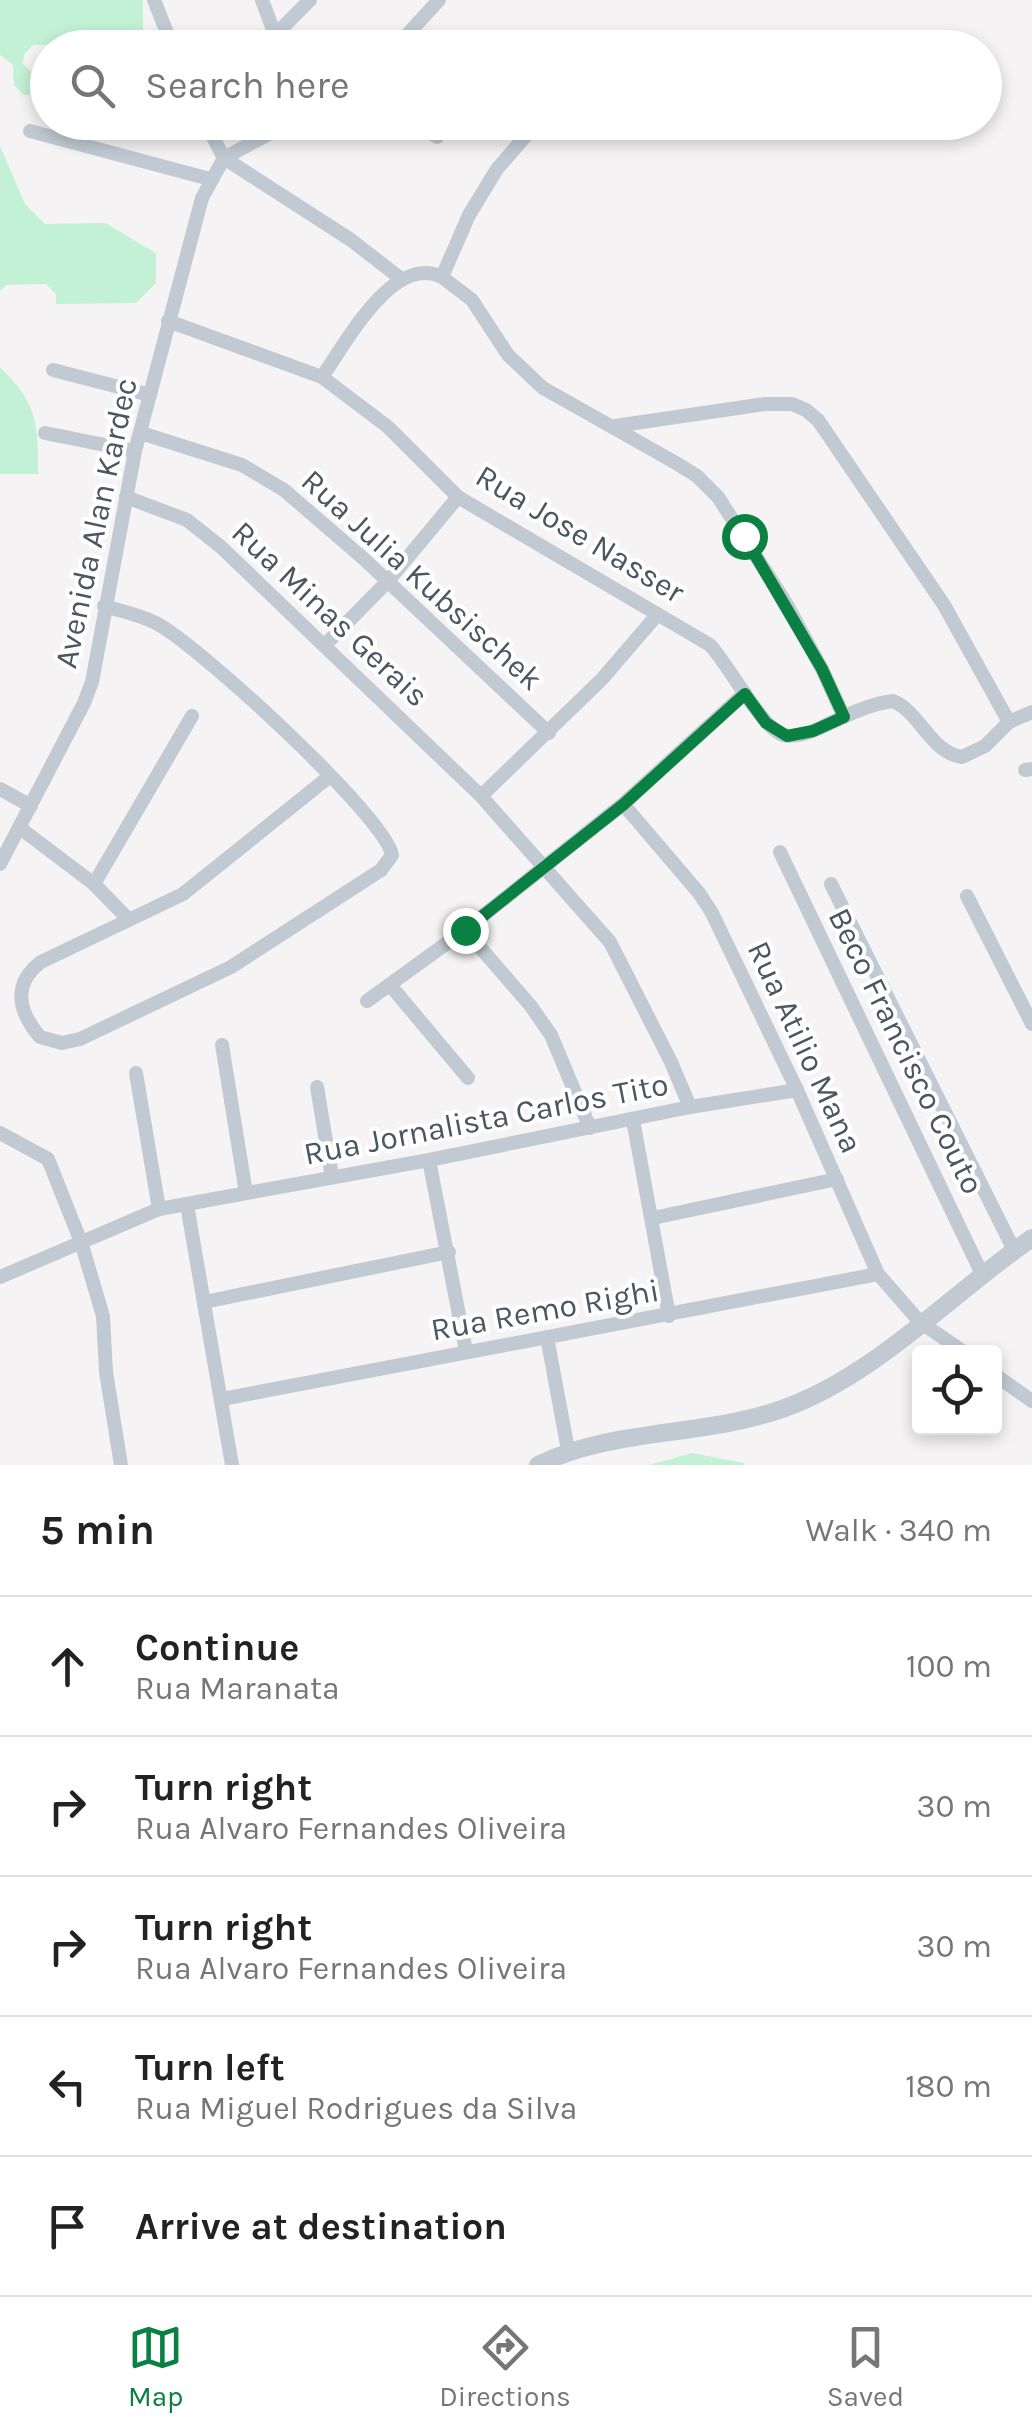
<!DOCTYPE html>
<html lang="en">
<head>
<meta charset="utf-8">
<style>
  body { margin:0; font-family:Karla,sans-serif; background:#f6f6f6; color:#222 }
  .controls { position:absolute; right:30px; bottom:30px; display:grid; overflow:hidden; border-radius:10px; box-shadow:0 5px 15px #0003 }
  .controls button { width:90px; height:90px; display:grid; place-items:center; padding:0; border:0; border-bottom:2px solid #e0e0e0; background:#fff; color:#222; font:50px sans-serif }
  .stop { position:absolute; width:30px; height:30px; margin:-22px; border:8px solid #0b8043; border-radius:50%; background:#fff }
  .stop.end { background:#0b8043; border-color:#fff; box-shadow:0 2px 10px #0008 }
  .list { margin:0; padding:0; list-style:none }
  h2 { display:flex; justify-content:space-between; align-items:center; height:130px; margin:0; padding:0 40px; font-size:42px }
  h2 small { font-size:32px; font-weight:400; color:#767676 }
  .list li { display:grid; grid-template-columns:65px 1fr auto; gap:30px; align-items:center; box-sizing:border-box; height:140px; padding:0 40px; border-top:2px solid #e0e0e0 }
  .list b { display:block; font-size:38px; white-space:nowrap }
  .list p { margin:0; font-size:32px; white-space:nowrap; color:#767676 }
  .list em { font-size:32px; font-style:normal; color:#767676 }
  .icon { flex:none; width:55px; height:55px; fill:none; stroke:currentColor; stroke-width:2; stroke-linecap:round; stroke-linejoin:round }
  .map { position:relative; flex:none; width:1032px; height:1465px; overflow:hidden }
  .search { position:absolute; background:#fff; box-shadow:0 5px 15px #0003; left:30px; right:30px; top:30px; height:110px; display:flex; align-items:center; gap:25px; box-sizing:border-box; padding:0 35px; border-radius:55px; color:#767676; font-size:38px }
  .sheet { height:830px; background:#fff }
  nav { display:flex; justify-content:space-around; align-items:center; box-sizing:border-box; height:140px; border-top:2px solid #e0e0e0; background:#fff; font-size:28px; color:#767676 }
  nav a { display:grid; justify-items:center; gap:5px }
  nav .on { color:#0b8043 }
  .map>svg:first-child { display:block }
  .green { fill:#c3f1d5 }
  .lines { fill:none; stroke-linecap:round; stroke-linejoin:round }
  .minor { stroke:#c1cad2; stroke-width:14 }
  .tertiary { stroke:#c1cad2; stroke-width:18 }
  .route { stroke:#0b8043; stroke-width:12 }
  .labels { text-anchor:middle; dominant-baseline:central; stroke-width:8; stroke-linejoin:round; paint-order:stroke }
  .street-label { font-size:32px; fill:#4a5661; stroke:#fff }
</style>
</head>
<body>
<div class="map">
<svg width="1032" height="1465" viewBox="0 0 1032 1465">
  <rect width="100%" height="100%" fill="#f5f3f3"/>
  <g class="green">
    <path d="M0,0H143V33L93,44L33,45L24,54L23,64L34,74H47V94L24,95L14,85L13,65L0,55Z"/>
    <path d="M0,146L25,204L45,224L105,223L156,253V283L136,303L56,304V294L46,284L6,285L0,291Z"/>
    <path d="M0,367C38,404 38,424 38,474H0Z"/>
    <path d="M692,1453L744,1463L745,1465H649Z"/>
  </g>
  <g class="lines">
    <g class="minor">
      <path d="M154,0L173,48"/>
      <path d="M262,0L280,48"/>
      <path d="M276,34L310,0"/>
      <path d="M395,48L439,0"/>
      <path d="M205,122L224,158L351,240L400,278"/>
      <path d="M414,122L437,137"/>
      <path d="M538,122L497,169L469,215L442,277L472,300L508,355L543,388L676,463L697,476L718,497L786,603L822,669L844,717"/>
      <path d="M30,131L210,179"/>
      <path d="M168,321L322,377L388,427L458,497L710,645C728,664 762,728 783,735C795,738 809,733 820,728C843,717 868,704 893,701C921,713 930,752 962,757L985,746L1009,722L944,605L818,420L806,410L792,404H765L615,426"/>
      <path d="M53,370L150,395"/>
      <path d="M322,377C346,343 393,253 442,277"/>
      <path d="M45,433L135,451"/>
      <path d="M141,433L242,465L284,490L364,559L549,733"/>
      <path d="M126,497L187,520L221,547L481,796L610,942L671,1062L690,1107"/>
      <path d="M104,606C121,611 140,615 156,623C197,644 385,816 392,855L381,870L231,967L80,1039L62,1043L40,1037C18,1011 12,984 41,962L183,894L330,776"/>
      <path d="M325,645L388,581L458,497"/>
      <path d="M1009,722L1032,712"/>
      <path d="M1025,770L1032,769"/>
      <path d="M0,789L31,806"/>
      <path d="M481,796L602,679L657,615"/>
      <path d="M623,804L699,893L712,913L797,1090L878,1274L920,1322L964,1352"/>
      <path d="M20,828L94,884L129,920"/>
      <path d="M780,852L982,1274"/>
      <path d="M0,864L84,703L92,682L135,451L202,198L224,158L291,122"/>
      <path d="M94,884L192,716"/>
      <path d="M831,884L1014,1250"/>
      <path d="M967,896L1032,1024"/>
      <path d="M465,930L530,1005L551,1035L590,1128"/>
      <path d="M390,985L468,1078"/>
      <path d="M367,1001L465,930L623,804L745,693"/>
      <path d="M222,1045L246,1193"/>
      <path d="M136,1073L159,1209"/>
      <path d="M317,1087L332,1177"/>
      <path d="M633,1120L669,1316"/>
      <path d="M0,1133L48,1159L81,1242L103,1316L106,1372L121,1465"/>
      <path d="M429,1160L466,1351"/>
      <path d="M187,1205L232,1465"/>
      <path d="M653,1218L837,1179"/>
      <path d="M0,1277L159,1209L429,1160L690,1107L797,1090"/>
      <path d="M204,1302L449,1252"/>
      <path d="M547,1337L568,1450"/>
      <path d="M994,1374L1032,1401"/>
      <path d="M222,1399L878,1274"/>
    </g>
    <path class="tertiary" d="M538,1465C613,1428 703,1437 782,1409C874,1377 952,1293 1032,1238"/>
  </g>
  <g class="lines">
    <path class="route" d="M465,930L624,804L745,694L766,723L787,736L813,731L844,717L822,669L744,536"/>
  </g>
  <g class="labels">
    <g class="street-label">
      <text transform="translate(96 523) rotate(-78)">Avenida Alan Kardec</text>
      <text transform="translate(580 534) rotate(31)">Rua Jose Nasser</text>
      <text transform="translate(422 580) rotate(42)">Rua Julia Kubsischek</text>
      <text transform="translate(330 614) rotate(43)">Rua Minas Gerais</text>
      <text transform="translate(805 1047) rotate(65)">Rua Atilio Mana</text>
      <text transform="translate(906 1051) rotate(64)">Beco Francisco Couto</text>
      <text transform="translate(486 1119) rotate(-11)">Rua Jornalista Carlos Tito</text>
      <text transform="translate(545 1310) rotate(-10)">Rua Remo Righi</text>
    </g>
  </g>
</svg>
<div class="controls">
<button><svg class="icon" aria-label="locate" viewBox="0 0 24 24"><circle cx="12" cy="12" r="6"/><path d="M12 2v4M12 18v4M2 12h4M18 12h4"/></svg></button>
</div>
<div class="stop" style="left:744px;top:536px"></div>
<div class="stop end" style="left:465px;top:930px"></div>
<div class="search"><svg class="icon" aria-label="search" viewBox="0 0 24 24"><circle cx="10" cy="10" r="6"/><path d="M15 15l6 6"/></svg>Search here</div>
</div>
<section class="sheet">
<h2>5 min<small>Walk · 340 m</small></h2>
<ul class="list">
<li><svg class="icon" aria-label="ahead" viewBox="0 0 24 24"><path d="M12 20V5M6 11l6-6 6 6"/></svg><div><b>Continue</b><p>Rua Maranata</p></div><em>100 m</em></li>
<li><svg class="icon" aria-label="right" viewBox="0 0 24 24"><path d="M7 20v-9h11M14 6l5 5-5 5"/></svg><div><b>Turn right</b><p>Rua Alvaro Fernandes Oliveira</p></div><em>30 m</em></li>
<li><svg class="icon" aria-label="right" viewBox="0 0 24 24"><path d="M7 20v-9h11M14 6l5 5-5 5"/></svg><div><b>Turn right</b><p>Rua Alvaro Fernandes Oliveira</p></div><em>30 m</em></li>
<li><svg class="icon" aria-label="left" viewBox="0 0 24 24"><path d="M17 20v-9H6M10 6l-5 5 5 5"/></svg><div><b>Turn left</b><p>Rua Miguel Rodrigues da Silva</p></div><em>180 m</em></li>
<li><svg class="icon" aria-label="arrive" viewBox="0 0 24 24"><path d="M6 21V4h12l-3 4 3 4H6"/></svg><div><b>Arrive at destination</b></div></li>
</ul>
</section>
<nav>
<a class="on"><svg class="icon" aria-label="map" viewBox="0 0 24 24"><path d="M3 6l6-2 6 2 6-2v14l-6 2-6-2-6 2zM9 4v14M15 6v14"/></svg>Map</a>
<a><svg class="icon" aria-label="directions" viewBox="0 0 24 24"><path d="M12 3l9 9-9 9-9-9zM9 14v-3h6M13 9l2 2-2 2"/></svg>Directions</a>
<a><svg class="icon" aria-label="saved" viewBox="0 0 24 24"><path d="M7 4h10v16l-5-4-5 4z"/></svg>Saved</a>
</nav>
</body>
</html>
